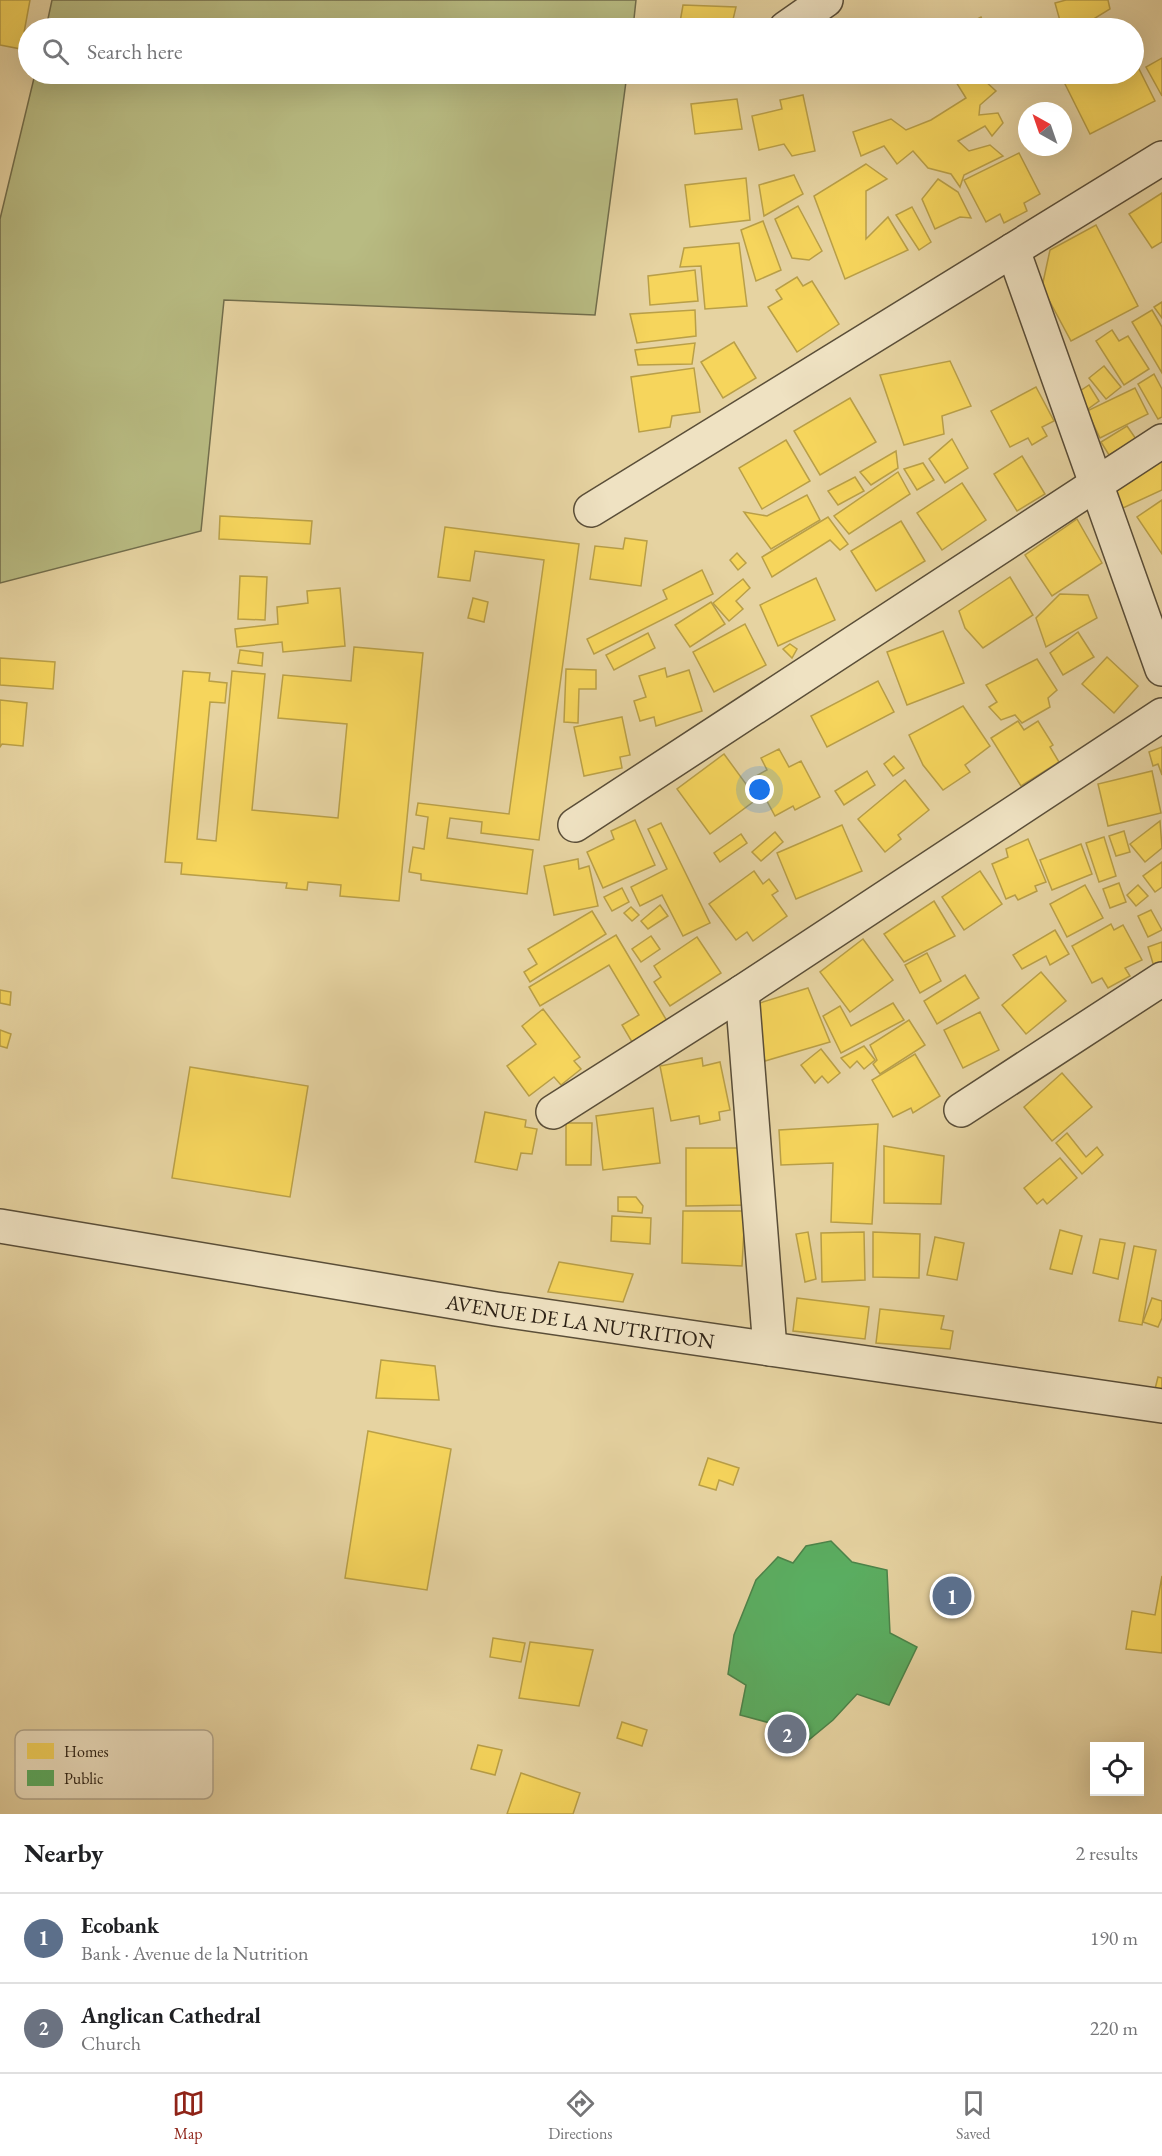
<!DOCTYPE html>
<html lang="en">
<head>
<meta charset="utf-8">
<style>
  body { margin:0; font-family:"EB Garamond",serif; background:#f2f2f2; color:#202124 }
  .controls { position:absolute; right:18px; bottom:18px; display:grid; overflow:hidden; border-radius:0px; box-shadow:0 6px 24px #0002 }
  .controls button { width:54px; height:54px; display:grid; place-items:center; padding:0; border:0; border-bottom:2px solid #e0e0e0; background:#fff; color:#202124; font:30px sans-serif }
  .compass { position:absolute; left:1018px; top:102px; width:54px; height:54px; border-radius:50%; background:#fff; box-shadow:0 6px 24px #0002; rotate:320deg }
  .you { position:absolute; left:760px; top:790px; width:21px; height:21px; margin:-15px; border:4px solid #fff; border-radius:50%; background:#1a73e8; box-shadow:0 0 0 9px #1a73e833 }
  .badge { display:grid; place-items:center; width:39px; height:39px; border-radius:50%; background:#8f2418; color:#fff; font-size:20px; font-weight:700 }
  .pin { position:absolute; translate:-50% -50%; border:3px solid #fff; box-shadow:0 2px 6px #0006 }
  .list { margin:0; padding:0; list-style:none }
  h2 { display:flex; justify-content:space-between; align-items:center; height:78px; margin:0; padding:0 24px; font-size:26px }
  h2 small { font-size:20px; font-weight:400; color:#757577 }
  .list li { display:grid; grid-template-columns:39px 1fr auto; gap:18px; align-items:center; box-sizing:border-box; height:90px; padding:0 24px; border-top:2px solid #e0e0e0 }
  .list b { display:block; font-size:22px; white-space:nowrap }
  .list p { margin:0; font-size:20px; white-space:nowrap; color:#757577 }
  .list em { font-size:20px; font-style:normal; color:#757577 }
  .icon { flex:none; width:33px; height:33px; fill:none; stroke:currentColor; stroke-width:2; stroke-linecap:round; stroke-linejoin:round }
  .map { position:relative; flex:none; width:1162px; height:1814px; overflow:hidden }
  .search { position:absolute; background:#fff; box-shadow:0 6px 24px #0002; left:18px; right:18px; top:18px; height:66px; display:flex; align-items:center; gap:15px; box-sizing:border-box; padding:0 21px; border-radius:33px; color:#757577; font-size:22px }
  .sheet { height:258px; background:#fff }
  nav { display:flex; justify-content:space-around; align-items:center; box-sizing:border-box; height:84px; border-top:2px solid #e0e0e0; background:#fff; font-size:16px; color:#757577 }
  nav a { display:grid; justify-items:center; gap:3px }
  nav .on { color:#8f2418 }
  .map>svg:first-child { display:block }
  .green { fill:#b8bb82; stroke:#726e4c; stroke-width:1.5 }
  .homes { fill:#f6d55c; stroke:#b99f47; stroke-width:1.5 }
  .public { fill:#5aae61; stroke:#4c844a; stroke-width:1.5 }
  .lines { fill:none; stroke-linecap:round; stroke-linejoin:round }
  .minor-casing { stroke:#5a4e38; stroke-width:36 }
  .minor { stroke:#efe2c2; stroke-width:33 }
  .labels { text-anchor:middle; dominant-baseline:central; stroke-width:6; stroke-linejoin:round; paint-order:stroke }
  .street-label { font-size:21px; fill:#2c2115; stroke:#efe2c2 }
  .key { fill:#efe2c2; stroke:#b4a88e; stroke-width:1.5 }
  .key-label { font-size:16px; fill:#2c2115 }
</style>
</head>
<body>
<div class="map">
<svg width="1162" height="1814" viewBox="0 0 1162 1814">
  <rect width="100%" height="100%" fill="#e6d3a1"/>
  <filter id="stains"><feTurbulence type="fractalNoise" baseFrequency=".00333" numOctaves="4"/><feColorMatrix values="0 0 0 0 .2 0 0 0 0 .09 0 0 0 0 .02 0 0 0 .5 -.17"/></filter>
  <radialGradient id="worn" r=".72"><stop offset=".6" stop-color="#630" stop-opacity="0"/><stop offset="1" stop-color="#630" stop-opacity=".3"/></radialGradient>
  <g class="green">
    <path d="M52,0H636L633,28H46Z"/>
    <path d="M35,74H627L595,315L224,300L201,531L0,583V219Z"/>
  </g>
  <g class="homes">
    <path d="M0,0H30L21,49L0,45Z"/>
    <path d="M1066,0H1108L1110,9L1079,28H1062L1055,3Z"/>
    <path d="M683,5L736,7L731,28H679Z"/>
    <path d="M981,17L985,28H960Z"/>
    <path d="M1162,58V96L1146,67Z"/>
    <path d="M1134,59L1155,101L1090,134L1060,74H1093L1096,78L1105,74H1134Z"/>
    <path d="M825,74H842L827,79Z"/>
    <path d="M968,74H973L975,82L984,80L996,91L980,105L979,115L998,113L1003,123L992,136L985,126L958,141L969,151L990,145L1003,156L964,175L960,187L951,174L928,168L913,151L897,164L884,146L861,156L853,132L891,119L906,130L931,120L966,98L956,82Z"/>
    <path d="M979,74H1001L984,80Z"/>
    <path d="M803,95L815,151L792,156L784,144L759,150L752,116L782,109L780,100Z"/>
    <path d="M737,99L742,129L695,134L691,104Z"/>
    <path d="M1019,153L1040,194L1024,203L1027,211L1004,223L1000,214L986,222L964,180Z"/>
    <path d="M866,164L887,179L866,191V239L888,217L908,250L845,279L814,196Z"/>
    <path d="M794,175L803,194L764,216L759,185Z"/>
    <path d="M746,178L750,220L690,227L685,185Z"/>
    <path d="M938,179L958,192L971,218L960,217L935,229L922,199Z"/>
    <path d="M1162,193V242L1152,248L1129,214Z"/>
    <path d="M798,206L822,251L809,260L792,258L775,219Z"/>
    <path d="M912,207L931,242L919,250L896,215Z"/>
    <path d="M763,221L781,270L756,281L741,230Z"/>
    <path d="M1096,225L1138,306L1071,341L1042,287L1050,250Z"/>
    <path d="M739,243L747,306L705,309L701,266L680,267L684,248Z"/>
    <path d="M695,270L698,301L650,305L648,276Z"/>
    <path d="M797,277L803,286L812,281L839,324L797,352L768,307L782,299L776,290Z"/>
    <path d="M1162,302V318L1154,307Z"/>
    <path d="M695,310L696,336L637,343L630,314Z"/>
    <path d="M1152,310L1162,327V373L1132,322Z"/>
    <path d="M1112,330L1119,341L1128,336L1149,369L1124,385L1096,341Z"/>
    <path d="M734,342L756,378L723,398L701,362Z"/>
    <path d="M695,343L692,364L638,365L635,350Z"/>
    <path d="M950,361L971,406L942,416L944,434L904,445L880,375Z"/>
    <path d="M1104,366L1121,387L1106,399L1089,378Z"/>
    <path d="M694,368L700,412L672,416L670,427L639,432L631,377Z"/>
    <path d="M1154,374L1162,389V417L1158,419L1138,384Z"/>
    <path d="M1089,385L1099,401L1088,409L1077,393Z"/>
    <path d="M1036,387L1054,421L1042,427L1047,436L1032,445L1028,438L1010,447L991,411Z"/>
    <path d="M1135,388L1148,414L1100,438L1087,411Z"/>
    <path d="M850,398L876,442L820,475L794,431Z"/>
    <path d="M1127,426L1136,439L1109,455L1101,442Z"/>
    <path d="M952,439L968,468L945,483L929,459Z"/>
    <path d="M786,440L810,481L762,509L739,468Z"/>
    <path d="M896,451L898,468L871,485L860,472Z"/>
    <path d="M1022,456L1045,494L1017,511L994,474Z"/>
    <path d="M1162,459V490L1123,508L1112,482Z"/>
    <path d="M923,463L934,480L917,490L904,469Z"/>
    <path d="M898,472L910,494L849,534L834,516Z"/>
    <path d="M855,477L864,491L838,505L828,491Z"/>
    <path d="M962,483L986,520L942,550L917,513Z"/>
    <path d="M807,495L820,520L771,549L744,512L767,516Z"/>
    <path d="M1162,500V554L1137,517Z"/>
    <path d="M220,516L312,521L310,544L219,539Z"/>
    <path d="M828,517L848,544L840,550L830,540L772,577L762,557Z"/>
    <path d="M1077,519L1102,563L1052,596L1025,555Z"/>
    <path d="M901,521L925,561L876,591L851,551Z"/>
    <path d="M445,527L579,544L539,840L481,833L482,822L450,818L447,838L533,850L527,894L421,880V874L409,872L413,847L424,849L428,817L416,815L418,803L509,814L544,560L475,551L470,581L438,577Z"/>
    <path d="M625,538L647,541L641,586L590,579L595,546L623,549Z"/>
    <path d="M737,553L746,563L738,570L730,560Z"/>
    <path d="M702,570L713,594L594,654L587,639L667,599L663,590Z"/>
    <path d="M240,576L267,577L265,620L238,619Z"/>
    <path d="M1010,577L1033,615L983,648L965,628L959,611Z"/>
    <path d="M816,578L835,620L778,646L760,605Z"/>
    <path d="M743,579L750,588L736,601L743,609L729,621L713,603Z"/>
    <path d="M340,588L345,646L283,652L282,642L237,647L235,629L278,624L277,607L308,603L307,591Z"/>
    <path d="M1060,594L1088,595L1097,618L1046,647L1036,618Z"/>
    <path d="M473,598L488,602L484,622L468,618Z"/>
    <path d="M711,602L725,624L690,647L675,625Z"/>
    <path d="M745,624L766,665L714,692L693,652Z"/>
    <path d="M943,631L964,683L907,705L887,652Z"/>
    <path d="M1078,632L1094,657L1063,675L1050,653Z"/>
    <path d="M648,633L655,648L614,670L606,655Z"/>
    <path d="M790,644L797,649L792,658L783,649Z"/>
    <path d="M354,647L423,653L399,901L340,896L341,885L308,882L307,890L286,888L287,883L181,874L182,863L165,862L183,671L210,673L209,681L227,683L225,703L210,702L197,839L216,841L232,671L265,674L252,810L338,818L347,724L278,718L283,675L351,681Z"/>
    <path d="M240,650L263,653L262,666L238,663Z"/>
    <path d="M1107,657L1138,686L1114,713L1082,684Z"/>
    <path d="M0,658L55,662L53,689L0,685Z"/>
    <path d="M1037,659L1057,690L1048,698L1050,707L1022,723L1015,715L1001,720L989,707L997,702L986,685Z"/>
    <path d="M665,668L667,677L689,670L702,711L656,726L654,717L640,721L634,701L646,697L639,676Z"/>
    <path d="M566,669L596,670V689H579L578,723L564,722Z"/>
    <path d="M878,681L894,712L827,747L811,716Z"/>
    <path d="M0,700L27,703L23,746L2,744L0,747Z"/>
    <path d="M963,706L990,746L965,765L970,772L943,790L923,765L909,735Z"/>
    <path d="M622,717L630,755L620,757L622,768L584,776L574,727Z"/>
    <path d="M1018,721L1024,730L1038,721L1053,745L1050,747L1059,762L1021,786L991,738Z"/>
    <path d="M1162,747V775L1158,764L1153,766L1149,752Z"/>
    <path d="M779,749L789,767L801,761L820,797L795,810L793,806L775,816L754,777L767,770L761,758Z"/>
    <path d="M724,754L757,799L710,834L677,789Z"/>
    <path d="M894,756L904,768L893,776L884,764Z"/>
    <path d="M867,771L875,785L844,805L835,791Z"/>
    <path d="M1152,771L1161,813L1108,826L1098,784Z"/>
    <path d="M905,780L929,810L898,835L901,839L885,852L858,819Z"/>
    <path d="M635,820L655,865L603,888L587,852L614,839L611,831Z"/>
    <path d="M1160,821L1162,848L1145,862L1130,844Z"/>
    <path d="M661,823L710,923L683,936L662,895L640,906L631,887L667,869L648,829Z"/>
    <path d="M842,825L862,871L796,899L777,853Z"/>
    <path d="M1124,831L1130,852L1116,856L1109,836Z"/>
    <path d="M775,832L783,842L761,861L752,852Z"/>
    <path d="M741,834L747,843L720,862L714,853Z"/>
    <path d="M1104,837L1116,876L1099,882L1086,843Z"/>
    <path d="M1028,839L1046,882L1035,886L1037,891L1018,900L1015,895L1006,899L992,864L1008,857L1006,849Z"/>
    <path d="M1081,844L1092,874L1052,890L1040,860Z"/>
    <path d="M578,859L579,869L589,866L598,906L554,915L544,866Z"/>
    <path d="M1162,862V887L1155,892L1143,876Z"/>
    <path d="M754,871L763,884L769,879L778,891L772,895L787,916L753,941L747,932L736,940L709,904Z"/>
    <path d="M980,871L1002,904L964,930L942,897Z"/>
    <path d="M1119,883L1126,902L1110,908L1103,889Z"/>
    <path d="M1085,885L1103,918L1067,937L1050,904Z"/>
    <path d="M1138,885L1148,896L1136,906L1127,895Z"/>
    <path d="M622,888L629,902L612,911L604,897Z"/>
    <path d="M934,901L955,936L904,962L884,934Z"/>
    <path d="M660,905L668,916L648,929L641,921Z"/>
    <path d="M631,907L639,915L632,921L624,913Z"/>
    <path d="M1151,910L1162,930L1148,937L1138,916Z"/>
    <path d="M592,911L606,934L530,982L524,972L537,964L528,949Z"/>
    <path d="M1111,924L1114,930L1123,925L1142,960L1125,968L1130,976L1108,988L1102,978L1092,983L1072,946Z"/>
    <path d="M1055,930L1069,954L1050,965L1046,956L1022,969L1013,955Z"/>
    <path d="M616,935L667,1021L632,1042L622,1025L639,1015L609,965L540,1006L529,987Z"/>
    <path d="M651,936L660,949L641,962L632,949Z"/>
    <path d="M697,937L721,973L670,1006L654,982L661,977L654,966Z"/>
    <path d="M863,939L893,980L850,1012L820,972Z"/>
    <path d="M1162,942V967L1155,970L1148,947Z"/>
    <path d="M927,953L941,981L920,993L905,965Z"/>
    <path d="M1041,972L1066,1001L1026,1034L1002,1005Z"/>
    <path d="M965,975L979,998L937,1024L924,1001Z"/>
    <path d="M808,988L830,1042L765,1061L747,1007Z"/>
    <path d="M0,990L11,992L10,1005L0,1003Z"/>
    <path d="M893,1003L904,1020L841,1053L823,1016L840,1006L851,1026Z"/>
    <path d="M543,1009L580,1057L574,1061L581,1069L561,1085L554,1077L529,1096L507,1066L536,1044L522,1026Z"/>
    <path d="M980,1012L999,1050L963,1068L944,1030Z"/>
    <path d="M909,1020L925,1045L880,1074L873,1064L877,1060L870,1045Z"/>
    <path d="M0,1030L11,1034L7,1048L0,1046Z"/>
    <path d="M864,1046L875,1060L864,1069L857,1061L850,1068L841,1058Z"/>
    <path d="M821,1049L840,1073L828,1083L822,1076L815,1083L801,1065Z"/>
    <path d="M915,1054L940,1096L913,1113L911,1108L893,1117L872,1080Z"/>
    <path d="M702,1058L703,1066L720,1062L730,1110L719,1112L720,1120L700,1124L699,1116L671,1121L660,1066Z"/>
    <path d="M190,1067L308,1086L290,1197L172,1178Z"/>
    <path d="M1062,1073L1092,1107L1052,1141L1024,1107Z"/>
    <path d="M653,1108L660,1163L603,1170L596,1116Z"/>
    <path d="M485,1112L526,1120L525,1127L537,1129L532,1154L521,1153L517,1170L475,1162Z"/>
    <path d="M566,1123H592L591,1165H566Z"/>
    <path d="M878,1124L872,1224L831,1222L833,1163L781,1165L779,1130Z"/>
    <path d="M1067,1133L1086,1157L1097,1147L1103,1155L1082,1174L1056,1143Z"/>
    <path d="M884,1146L944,1156L941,1204L884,1203Z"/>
    <path d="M686,1148H746V1205L686,1206Z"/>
    <path d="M1060,1158L1077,1178L1047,1204L1043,1199L1037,1204L1024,1188Z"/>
    <path d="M618,1197H636L643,1206L642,1213L618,1211Z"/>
    <path d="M683,1211H745L742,1266L682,1263Z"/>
    <path d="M612,1216L651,1218L650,1244L611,1241Z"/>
    <path d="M1060,1230L1082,1236L1072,1274L1050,1269Z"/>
    <path d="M808,1232L816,1279L805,1282L796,1234Z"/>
    <path d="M864,1232L865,1280L822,1282L821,1233Z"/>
    <path d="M873,1232L920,1234L919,1278L873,1277Z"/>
    <path d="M935,1237L964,1243L957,1280L927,1275Z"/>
    <path d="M1100,1239L1125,1243L1118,1279L1093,1273Z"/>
    <path d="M1134,1246L1156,1250L1142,1325L1119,1321Z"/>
    <path d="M559,1262L633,1274L623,1302L548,1292Z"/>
    <path d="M797,1298L869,1307L865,1339L793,1331Z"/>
    <path d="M1152,1298L1162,1301V1318L1158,1327L1143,1322Z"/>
    <path d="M880,1309L944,1316L941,1329L953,1331L950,1349L876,1343Z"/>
    <path d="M381,1360L435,1366L439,1400L376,1398Z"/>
    <path d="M1158,1377L1162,1378V1395L1154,1393Z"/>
    <path d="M368,1431L451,1449L427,1590L345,1578Z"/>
    <path d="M708,1458L739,1468L733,1485L719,1480L716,1490L699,1485Z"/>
    <path d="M1162,1576V1653L1126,1649L1132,1611L1155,1615Z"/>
    <path d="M493,1638L525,1643L521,1662L490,1657Z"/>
    <path d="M530,1642L593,1650L579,1706L519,1698Z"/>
    <path d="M622,1722L647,1730L642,1746L617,1738Z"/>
    <path d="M478,1745L502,1750L495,1775L471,1769Z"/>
    <path d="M521,1773L580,1793L573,1814H507Z"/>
  </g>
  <path class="public" d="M831,1541L852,1562L887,1570L890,1633L917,1647L889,1705L857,1694L833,1720L805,1743L770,1723L740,1715L746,1685L728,1674L734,1635L756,1580L778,1557L793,1563L806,1546Z"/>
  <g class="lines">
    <g class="minor-casing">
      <g id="minor">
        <path d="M786,28L826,0"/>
        <path d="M1013,250L1162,669"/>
        <path d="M591,510L1162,158"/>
        <path d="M575,825L1162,441"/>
        <path d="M742,992L770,1349"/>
        <path d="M961,1110L1162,979"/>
        <path d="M553,1112L742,992L1162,715"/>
        <path id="s1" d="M0,1226L496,1309L1162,1406"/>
      </g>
    </g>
    <use href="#minor" class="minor"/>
  </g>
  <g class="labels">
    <g class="street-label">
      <text stroke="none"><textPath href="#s1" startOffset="588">AVENUE DE LA NUTRITION</textPath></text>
    </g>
  </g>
  <rect x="15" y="1730" width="198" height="69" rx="9" class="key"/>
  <rect x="27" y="1743" width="27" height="16" fill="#f6d55c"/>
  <rect x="27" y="1770" width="27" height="16" fill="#5aae61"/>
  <g class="key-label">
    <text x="64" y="1757">Homes</text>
    <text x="64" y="1784">Public</text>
  </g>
  <rect width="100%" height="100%" filter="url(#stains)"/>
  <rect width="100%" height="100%" fill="url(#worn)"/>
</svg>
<div class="controls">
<button><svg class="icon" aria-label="locate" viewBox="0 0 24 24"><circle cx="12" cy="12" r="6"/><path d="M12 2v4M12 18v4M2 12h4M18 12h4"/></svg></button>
</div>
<svg class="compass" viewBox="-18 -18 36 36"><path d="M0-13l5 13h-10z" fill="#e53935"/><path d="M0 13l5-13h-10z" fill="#757577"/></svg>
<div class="you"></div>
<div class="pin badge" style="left:952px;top:1596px;background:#5c6f8a">1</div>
<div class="pin badge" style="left:787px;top:1734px;background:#6b7280">2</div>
<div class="search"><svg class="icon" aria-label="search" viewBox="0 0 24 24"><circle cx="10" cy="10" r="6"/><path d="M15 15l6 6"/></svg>Search here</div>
</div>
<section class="sheet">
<h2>Nearby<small>2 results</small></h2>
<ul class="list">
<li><span class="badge" style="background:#5c6f8a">1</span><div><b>Ecobank</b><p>Bank · Avenue de la Nutrition</p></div><em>190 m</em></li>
<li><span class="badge" style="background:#6b7280">2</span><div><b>Anglican Cathedral</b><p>Church</p></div><em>220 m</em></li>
</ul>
</section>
<nav>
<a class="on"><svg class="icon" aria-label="map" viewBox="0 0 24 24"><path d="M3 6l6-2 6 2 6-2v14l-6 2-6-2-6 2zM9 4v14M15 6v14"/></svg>Map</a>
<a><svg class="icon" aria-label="directions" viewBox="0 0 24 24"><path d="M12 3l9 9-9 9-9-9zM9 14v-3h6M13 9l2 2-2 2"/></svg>Directions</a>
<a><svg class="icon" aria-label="saved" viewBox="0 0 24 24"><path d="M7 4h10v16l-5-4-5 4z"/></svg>Saved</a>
</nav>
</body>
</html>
